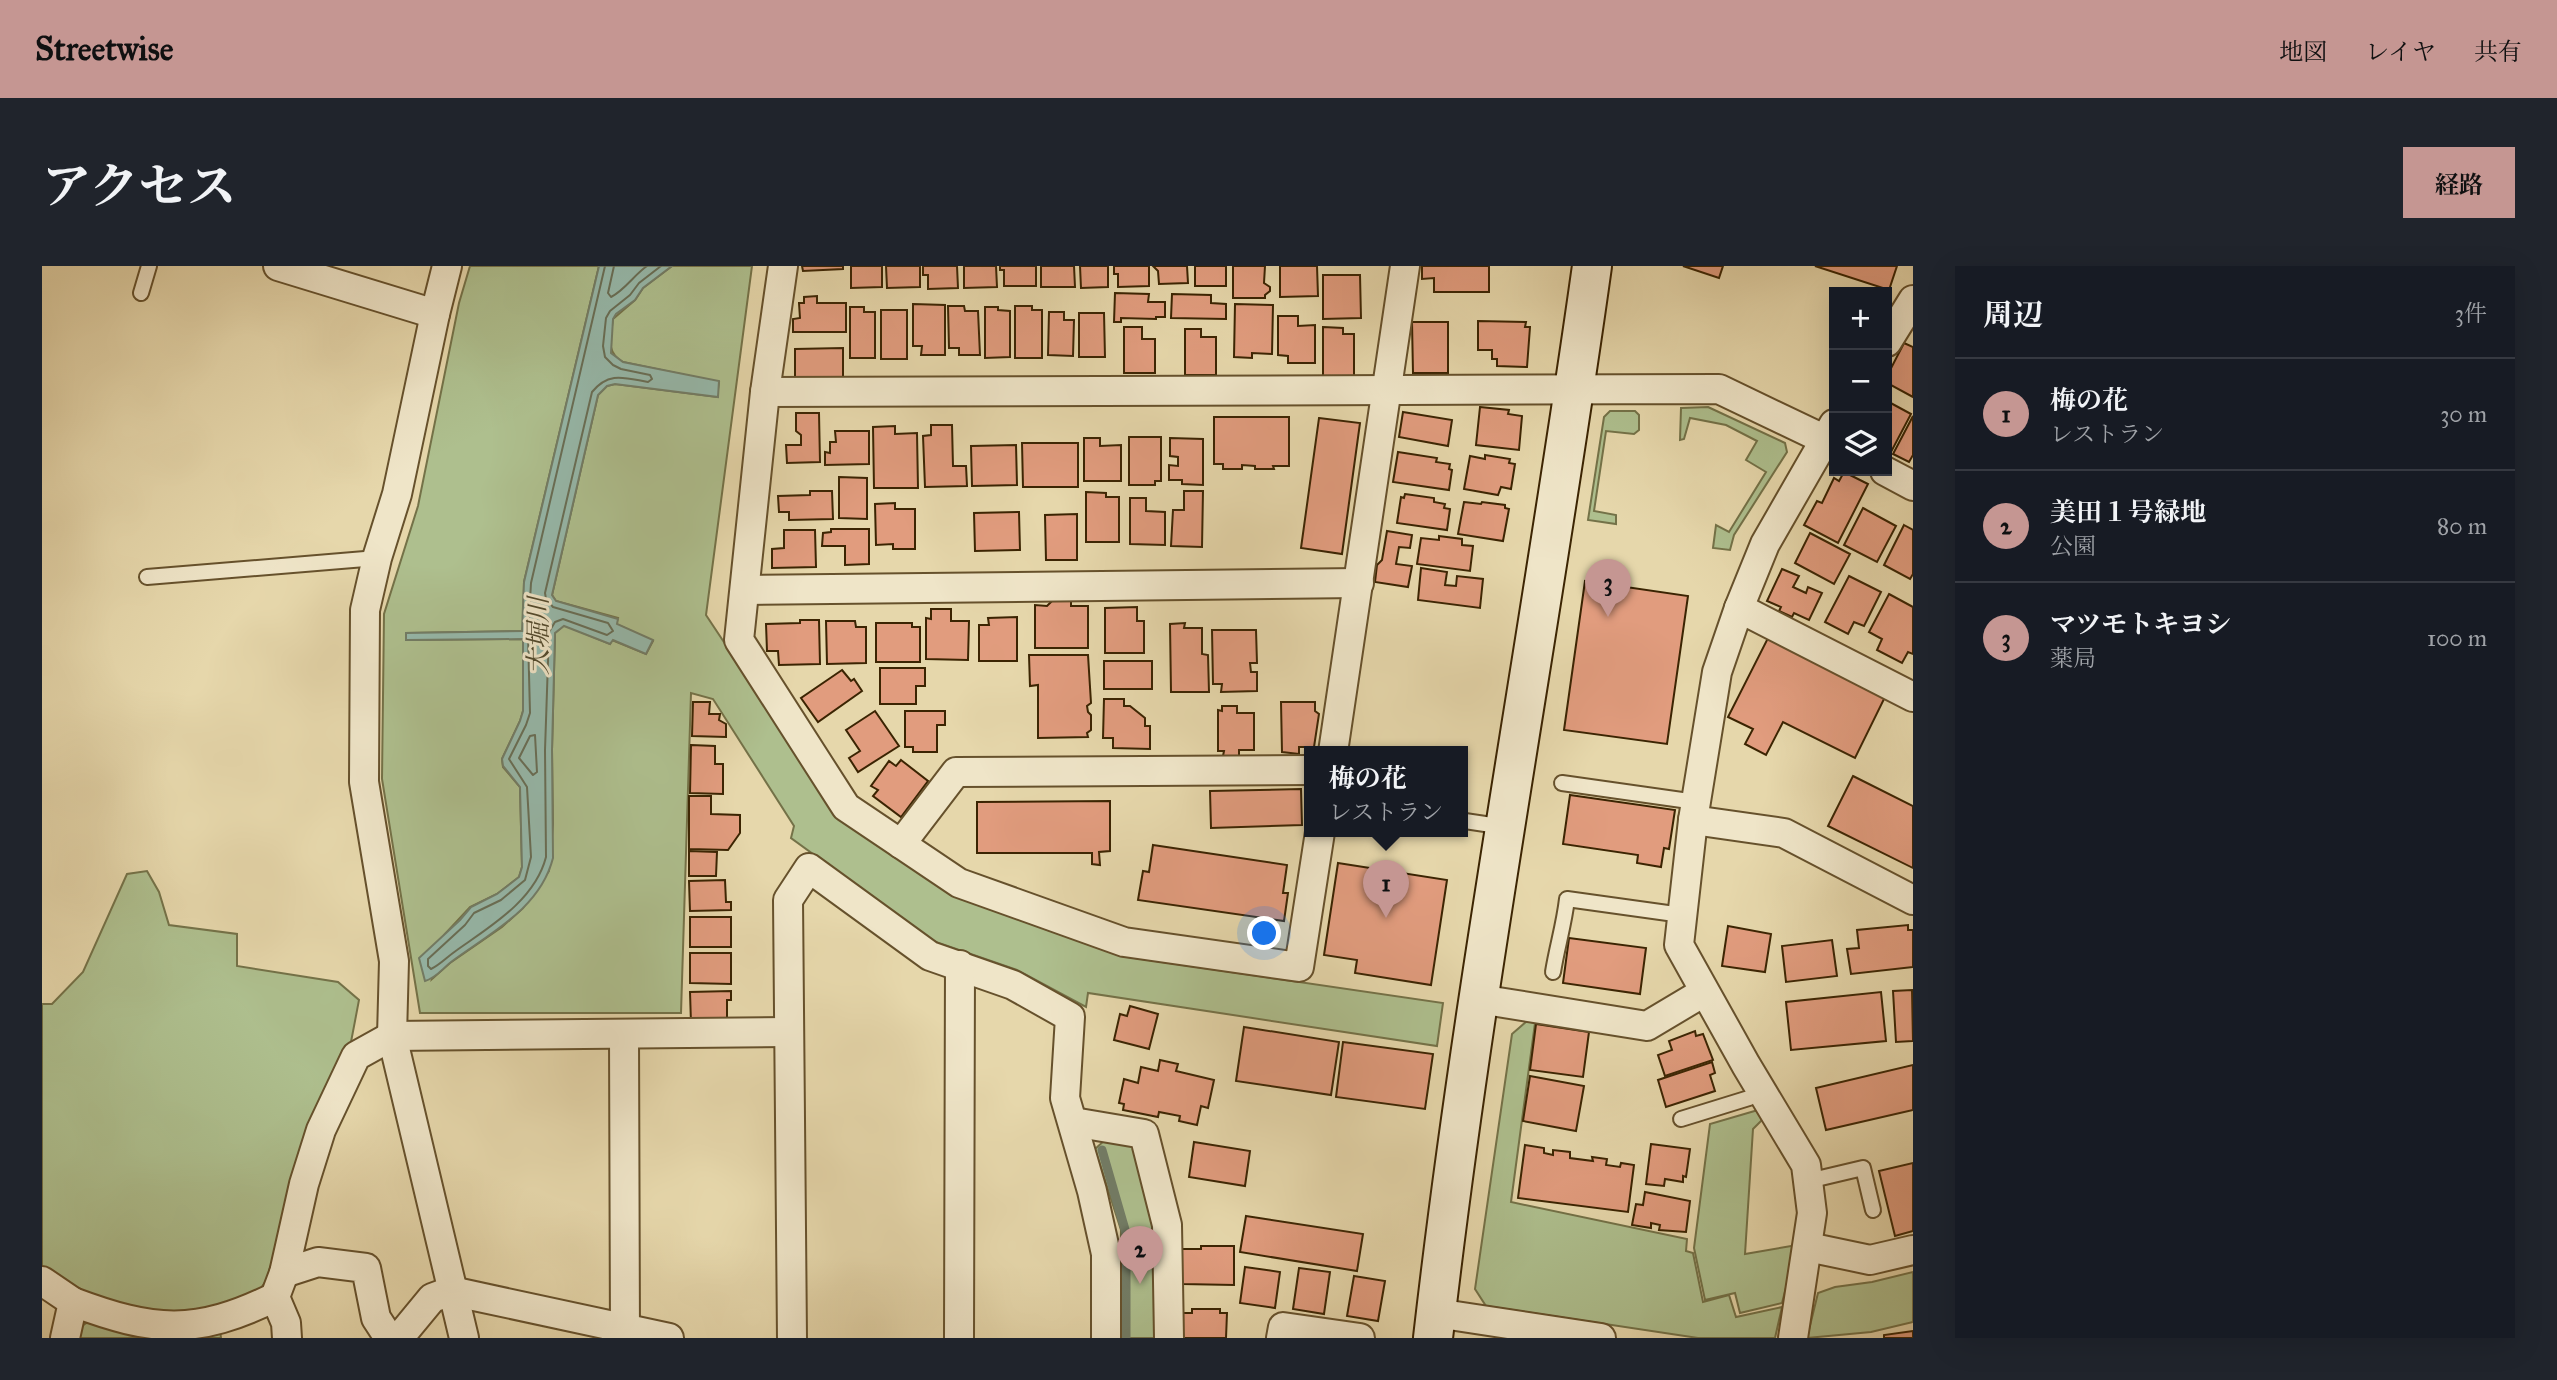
<!DOCTYPE html>
<html lang="ja">
<head>
<meta charset="utf-8">
<style>
  body { margin:0; font-family:"IM FELL Great Primer","Noto Serif JP",serif; background:#20242c; color:#f1f3f6 }
  .controls { position:absolute; right:21px; top:21px; display:grid; overflow:hidden; border-radius:0px; box-shadow:0 7px 28px #0002 }
  .controls button { width:63px; height:63px; display:grid; place-items:center; padding:0; border:0; border-bottom:2px solid #363941; background:#171b24; color:#f1f3f6; font:35px sans-serif }
  .you { position:absolute; left:1223px; top:668px; width:24px; height:24px; margin:-18px; border:5px solid #fff; border-radius:50%; background:#1a73e8; box-shadow:0 0 0 10px #1a73e833 }
  .badge { display:grid; place-items:center; width:46px; height:46px; border-radius:50%; background:#c59692; color:#111; font-size:23px; font-weight:700 }
  .pin { position:absolute; translate:-50% -58px; filter:drop-shadow(0 2px 4px #0008) }
  .pin::after { content:''; position:absolute; top:37px; width:24px; height:21px; background:inherit; clip-path:polygon(0 0,100% 0,50% 100%) }
  .popup { position:absolute; left:1262px; top:480px; width:164px; height:91px; box-sizing:border-box; display:grid; place-content:center; border-radius:0px; background:#171b24; filter:drop-shadow(0 2px 5px #0005); font-size:23px; white-space:nowrap; color:#9ea1a6 }
  .popup b { font-size:26px; color:#f1f3f6 }
  .popup::after { content:''; position:absolute; left:50%; top:100%; margin-left:-14px; border:14px solid transparent; border-top-color:#171b24 }
  .list { margin:0; padding:0; list-style:none }
  h2 { display:flex; justify-content:space-between; align-items:center; height:91px; margin:0; padding:0 28px; font-size:30px }
  h2 small { font-size:23px; font-weight:400; color:#9ea1a6 }
  .list li { display:grid; grid-template-columns:46px 1fr auto; gap:21px; align-items:center; box-sizing:border-box; height:112px; padding:0 28px; border-top:2px solid #363941 }
  .list b { display:block; font-size:26px; white-space:nowrap }
  .list p { margin:0; font-size:23px; white-space:nowrap; color:#9ea1a6 }
  .list em { font-size:23px; font-style:normal; color:#9ea1a6 }
  .icon { flex:none; width:38px; height:38px; fill:none; stroke:currentColor; stroke-width:2; stroke-linecap:round; stroke-linejoin:round }
  .map { position:relative; flex:none; width:1871px; height:1072px; overflow:hidden; border-radius:0px }
  header { display:flex; align-items:center; gap:42px; box-sizing:border-box; height:98px; padding:0 35px; background:#c59692; color:#111 }
  header strong { font-size:33px }
  nav { display:flex; gap:38px; margin-inline-start:auto; font-size:24px }
  .intro { display:flex; align-items:center; justify-content:space-between; box-sizing:border-box; height:168px; padding:0 42px }
  h1 { margin:0; font-size:49px }
  .button { padding:18px 32px; border-radius:0px; background:#c59692; color:#111; font-size:24px; font-weight:700 }
  main { display:flex; gap:42px; padding:0 42px }
  aside { flex:1; background:#171b24; border-radius:0px; box-shadow:0 7px 28px #0002 }
  .map>svg:first-child { display:block }
  .green { fill:#aebf8e; stroke:#747248; stroke-width:2 }
  .water { fill:#96b9ab; stroke:#727d67; stroke-width:2 }
  .lines { fill:none; stroke-linecap:round; stroke-linejoin:round }
  .shore { stroke:#686e56; stroke-width:2 }
  .stream { stroke:#727d67; stroke-width:9 }
  .building { fill:#e19c7e; stroke:#3b2402; stroke-width:2 }
  .lane-casing { stroke:#66512c; stroke-width:18 }
  .street-casing { stroke:#66512c; stroke-width:32 }
  .secondary-casing { stroke:#3b2402; stroke-width:42 }
  .lane { stroke:#efe5c8; stroke-width:14 }
  .street { stroke:#efe5c8; stroke-width:28 }
  .secondary { stroke:#efe5c8; stroke-width:38 }
  .labels { text-anchor:middle; dominant-baseline:central; stroke-width:6; stroke-linejoin:round; paint-order:stroke }
  .water-label { font-size:26px; font-style:italic; fill:#52492c; stroke:#efe5c8 }
</style>
</head>
<body>
<header>
<strong>Streetwise</strong>
<nav><a>地図</a><a>レイヤ</a><a>共有</a></nav>
</header>
<div class="intro"><h1>アクセス</h1><a class="button">経路</a></div>
<main>
<div class="map">
<svg width="1871" height="1072" viewBox="0 0 1871 1072">
  <rect width="100%" height="100%" fill="#e6d7ab"/>
  <filter id="stains"><feTurbulence type="fractalNoise" baseFrequency=".00286" numOctaves="4"/><feColorMatrix values="0 0 0 0 .2 0 0 0 0 .09 0 0 0 0 .02 0 0 0 .5 -.17"/></filter>
  <radialGradient id="worn" r=".72"><stop offset=".6" stop-color="#630" stop-opacity="0"/><stop offset="1" stop-color="#630" stop-opacity=".3"/></radialGradient>
  <g class="green">
    <path d="M428,0H557L482,316L481,365L364,367V374L481,373V445L478,455L460,493L461,501L478,521L480,601L477,611L455,628L428,641L402,669L390,713L408,697L460,661L481,642L507,605L511,558L510,484L513,367L522,359L568,378L570,374L604,388L611,375L574,358L576,352L514,335L510,329L556,129L565,120L573,118L675,131L677,116L581,96C563,86 569,71 571,53L593,34L601,22L630,0H710L664,349L796,548L909,629L1079,690L1401,737L1395,780L1046,727L1044,741L975,704L891,675L749,572L752,560L671,433L649,427L639,747H378L340,513L342,348L376,240L417,37Z"/>
    <path d="M1666,141L1743,177L1745,186L1692,269L1688,284L1671,282L1674,259L1687,266L1724,206L1704,194L1715,175L1684,159L1648,152L1642,173L1638,174L1639,142Z"/>
    <path d="M1568,145H1593L1597,149V164L1592,168L1564,165L1552,245L1574,249V258L1546,254L1562,151Z"/>
    <path d="M105,605L117,626L127,659L195,668V700L296,716L317,734L309,776L263,879L230,1006L217,1025L135,1053L49,1034L0,1005V738H10L41,706L85,608Z"/>
    <path d="M1485,755L1493,757L1469,936L1645,973L1644,985L1651,987L1661,1036L1687,1029L1694,1051L1740,1041L1733,1072H1656L1444,1040L1433,1023L1470,768Z"/>
    <path d="M1716,844L1720,854L1711,863L1703,988L1755,979L1740,1037L1698,1047L1693,1027L1663,1034L1652,982L1668,858Z"/>
    <path d="M1064,873L1084,875L1097,885L1117,959V1072H1079V964L1053,883Z"/>
    <path d="M1871,1006V1056L1829,1066L1765,1072L1776,1027L1793,1021L1830,1016Z"/>
    <path d="M46,1056L178,1064L179,1072H32L40,1060Z"/>
  </g>
  <path class="water" d="M557,0H630L601,22L593,34L574,48L571,53L569,87L581,96L677,115L676,131L573,118L565,120L556,129L510,329L514,335L576,353L575,358L611,374L604,388L571,374L568,378L522,360L513,367L510,484L511,592C498,643 448,667 409,696C400,703 394,712 383,715L377,692L418,654L429,641L455,628L477,611L480,601L478,521L461,500L460,493L478,455L481,445V373L364,374V367L480,365L482,316Z"/>
  <g class="lines">
    <g class="shore">
      <path d="M563,0L489,317L486,369L488,447L484,459L467,493L485,521L489,591L483,614L459,634L432,647L423,659L386,693V700L389,703C398,699 406,690 415,684C449,660 493,634 504,591L503,484L507,366L513,356L521,353L565,369L571,365L566,357L511,341L504,333L503,327L550,126C567,105 583,112 606,116L610,113L608,109L579,103L571,99L563,91L561,80L564,52L568,45L588,29L597,17L619,0"/>
      <path d="M572,0L566,27L569,31C583,24 592,9 605,0"/>
      <path d="M493,469L495,506L491,509L477,492L488,470Z"/>
    </g>
    <path class="stream" d="M1060,884L1084,967V1072"/>
  </g>
  <g class="building">
    <path d="M760,0H801V3L761,5Z"/>
    <path d="M809,0H840V21L809,22Z"/>
    <path d="M844,0H878V21L845,22Z"/>
    <path d="M881,0H915L916,22L886,23V9H881Z"/>
    <path d="M922,0H954L955,21L922,22Z"/>
    <path d="M958,0H994V20H962V4H958Z"/>
    <path d="M999,0H1032L1033,21H999Z"/>
    <path d="M1038,0H1066V21L1039,22Z"/>
    <path d="M1072,0H1107V20L1076,21V8H1072Z"/>
    <path d="M1111,0H1145L1146,17L1117,18L1116,5Z"/>
    <rect x="1153" y="0" width="31" height="20"/>
    <path d="M1191,0H1223L1222,17L1228,21V25L1223,29V32H1191Z"/>
    <path d="M1238,0H1275L1276,30L1238,31Z"/>
    <path d="M1380,0H1447V26H1392V12L1380,13Z"/>
    <path d="M1641,0H1681L1677,12Z"/>
    <path d="M1773,0H1855L1847,24Z"/>
    <path d="M1281,9H1318L1319,52L1281,53Z"/>
    <path d="M1073,27L1107,28L1106,36H1123V51H1114V53L1079,52V56H1072Z"/>
    <path d="M1130,28L1169,29V37L1184,38V53L1129,52Z"/>
    <path d="M775,30V37H804V66H751V53L758,52L757,37H762V31Z"/>
    <path d="M871,38L903,39V89H879L880,80H871Z"/>
    <path d="M1193,38L1231,39L1230,88L1210,87V92L1192,91Z"/>
    <path d="M906,40H922L923,45H936L938,89H917V82H907Z"/>
    <path d="M973,40H990V44H1000V92H973Z"/>
    <path d="M808,41H822V46H833V92H808Z"/>
    <path d="M943,41H956V44L968,45V91L943,92Z"/>
    <rect x="839" y="44" width="26" height="49"/>
    <path d="M1007,46H1022V54H1032L1031,90L1006,89Z"/>
    <path d="M1037,47H1062L1063,91H1037Z"/>
    <path d="M1236,50H1256V60L1273,59V97H1246V90L1236,89Z"/>
    <path d="M1436,55L1484,56L1483,61H1488L1485,101L1455,100V93H1450V84H1436Z"/>
    <path d="M1370,56H1406V107H1371Z"/>
    <path d="M1082,61H1100V73H1113V107H1082Z"/>
    <path d="M1281,61L1301,62V68H1312V110H1281Z"/>
    <path d="M1143,63H1159V71H1174V109H1143Z"/>
    <path d="M1862,77L1871,81V131L1845,117V110Z"/>
    <path d="M801,82V112L753,113V83Z"/>
    <path d="M1845,135L1869,148L1849,186L1845,184Z"/>
    <path d="M1438,141L1467,144L1466,148L1480,150L1477,184L1434,179Z"/>
    <path d="M1361,146L1410,154L1406,180L1357,171Z"/>
    <path d="M754,147H777L778,196L745,197L744,179H759V169L754,165Z"/>
    <path d="M1871,150V189L1867,196L1851,188Z"/>
    <path d="M1172,151H1247V200H1231L1232,203H1213V200L1200,199V203H1181V198H1172Z"/>
    <path d="M1277,152L1318,157L1300,288L1259,282Z"/>
    <path d="M889,159H910L911,200H924L925,220L883,221L881,170L889,169Z"/>
    <path d="M853,160V168L875,167L876,222H832L831,161Z"/>
    <path d="M793,165H827V198L783,199V186L788,187V176H794Z"/>
    <path d="M1087,171H1119V215H1113V219H1087Z"/>
    <path d="M1042,172H1058V180L1079,179V215H1042Z"/>
    <path d="M1128,172L1161,173V219L1140,218V214H1127V199L1136,200V191L1128,190Z"/>
    <path d="M980,177H1036V221H981Z"/>
    <path d="M974,179L975,219L930,220L929,180Z"/>
    <path d="M1356,186L1395,192L1394,196L1408,198L1407,203L1410,204L1407,224L1351,216Z"/>
    <path d="M1443,189L1468,193L1467,197L1473,198L1469,223L1459,221L1456,229L1422,223L1428,190L1443,193Z"/>
    <path d="M1802,206L1826,218L1796,277L1762,259L1775,235L1780,237L1792,212L1797,215Z"/>
    <path d="M797,211L825,212V253L797,252Z"/>
    <path d="M768,225H790L791,253L747,254V246H737L736,230L768,229Z"/>
    <path d="M1142,225H1161L1160,281L1129,280L1131,244H1142Z"/>
    <path d="M1044,226L1064,227V231H1077V276H1044Z"/>
    <path d="M1363,228L1392,232V236L1403,238L1402,242L1408,243L1405,264L1355,257L1359,231L1362,232Z"/>
    <path d="M1088,232H1104V245L1123,246V279L1088,278Z"/>
    <path d="M1422,236L1439,238L1440,236L1463,239V242L1467,243L1461,275L1416,268Z"/>
    <path d="M853,237V243H873V283H851V278L834,279L833,238Z"/>
    <path d="M1821,242L1854,260L1835,296L1802,279Z"/>
    <path d="M977,246L978,284L933,285L932,247Z"/>
    <path d="M1035,248V294H1004L1003,249Z"/>
    <path d="M1862,259L1871,264V308L1868,313L1842,299Z"/>
    <path d="M789,263H827V298L803,299V280H780L781,267L789,266Z"/>
    <path d="M742,264H773L774,301L730,302V283L742,282Z"/>
    <path d="M1345,265L1370,269L1368,282L1357,281L1354,298L1370,300L1366,321L1333,316L1335,299L1340,294Z"/>
    <path d="M1768,267L1808,288L1792,318L1753,297Z"/>
    <path d="M1397,270L1420,273V279L1431,280L1428,305L1375,298L1379,272L1397,274Z"/>
    <path d="M1379,302L1405,306L1403,319L1414,320L1415,310L1441,313L1438,342L1376,334Z"/>
    <path d="M1740,303L1757,310L1751,321L1764,327L1766,321L1780,327L1767,354L1752,347L1750,351L1737,345L1739,341L1725,335Z"/>
    <path d="M1807,310L1839,326L1822,360L1812,356L1806,368L1783,356Z"/>
    <path d="M1543,315L1646,330L1625,478L1522,464Z"/>
    <path d="M1847,328L1871,341V388L1866,386L1860,397L1835,384L1840,373L1827,366Z"/>
    <path d="M1010,335H1029V340H1046V382H993V339L1005,340Z"/>
    <path d="M1095,341V355H1102V387H1063V342Z"/>
    <path d="M889,343H909V355H927L926,394L884,393V352L889,353Z"/>
    <path d="M975,351V395H937V359H947L946,352Z"/>
    <path d="M758,354H777L778,398L737,399L736,385H725L724,358L758,357Z"/>
    <path d="M784,355H813L814,361H824V397L785,398Z"/>
    <path d="M834,357H870V361H878V396H834Z"/>
    <path d="M1143,357L1142,362H1160V388L1166,389L1167,426H1129L1128,358Z"/>
    <path d="M1170,364H1214L1215,397H1208L1209,406H1215V425L1179,426L1180,418H1171Z"/>
    <path d="M1726,372L1843,431L1813,492L1741,456L1724,489L1703,478L1711,463L1686,451Z"/>
    <path d="M987,389H1046L1049,437L1045,440L1046,446L1049,449V464L1045,467L1046,471L996,472V419L988,420Z"/>
    <rect x="1062" y="395" width="48" height="28"/>
    <path d="M838,402H883V420H874V438H838Z"/>
    <path d="M800,404L809,415L812,413L820,425L776,456L759,432Z"/>
    <path d="M1062,433H1082V440H1088L1103,452V460H1108V483L1071,482V472H1061Z"/>
    <path d="M651,436H668L667,448H678L677,454L684,458V471L650,470Z"/>
    <path d="M1239,436H1273V445L1277,448L1272,481H1257V488L1240,486Z"/>
    <path d="M1180,440H1195V447H1212V484H1197V490H1181L1182,485H1176V444L1180,445Z"/>
    <path d="M833,445L857,480L816,506L807,492L818,485L804,464Z"/>
    <path d="M863,445H903V459H895V486H871V481H863Z"/>
    <path d="M649,479L673,480V498H681V528L648,527Z"/>
    <path d="M859,494L886,515L859,551L831,530L836,524L829,520L847,495L854,500Z"/>
    <path d="M1811,510L1871,540V602L1786,560Z"/>
    <path d="M1259,523L1260,559L1169,562L1168,525Z"/>
    <path d="M1528,529L1633,544L1627,583L1622,582L1619,601L1595,597L1596,589L1521,578Z"/>
    <path d="M647,530H669V548L698,549V567L686,584L647,583Z"/>
    <path d="M1068,535V585L1057,586L1058,599L1050,598V587H935V536Z"/>
    <path d="M1111,579L1245,599L1241,627H1246L1242,655L1096,634L1101,605L1107,606Z"/>
    <path d="M647,585L675,586L674,610H647Z"/>
    <path d="M1296,597L1405,614L1389,719L1313,707L1315,694L1282,689Z"/>
    <path d="M683,614L684,636H689V644L648,645L647,615Z"/>
    <rect x="648" y="651" width="41" height="30"/>
    <path d="M1866,659V664H1871V701L1809,708L1805,683L1817,682L1815,664Z"/>
    <path d="M1686,660L1729,668L1723,706L1680,700Z"/>
    <path d="M1527,672L1604,682L1598,728L1521,717Z"/>
    <path d="M1790,674L1795,710L1744,716L1740,680Z"/>
    <path d="M648,687H689V718L648,717Z"/>
    <path d="M1870,724L1871,775L1854,776L1851,725Z"/>
    <path d="M689,725V734H685V756L649,757L648,726Z"/>
    <path d="M1839,726L1844,775L1749,784L1744,736Z"/>
    <path d="M1088,740L1116,748L1107,783L1072,774L1078,748L1085,750Z"/>
    <path d="M1494,758L1547,766L1541,811L1488,804Z"/>
    <path d="M1202,761L1297,776L1289,829L1194,815Z"/>
    <path d="M1653,765L1654,770L1661,768L1671,794L1623,810L1616,789L1630,784L1627,775Z"/>
    <path d="M1301,776L1391,788L1383,843L1294,831Z"/>
    <path d="M1118,794L1136,798L1134,805L1172,814L1166,842L1159,840L1155,859L1137,855L1138,850L1117,846L1116,851L1081,844L1082,838L1077,837L1082,813L1096,817L1099,801L1116,805Z"/>
    <path d="M1670,796L1673,807L1668,809L1673,825L1624,841L1616,814Z"/>
    <path d="M1871,799V844L1784,864L1774,822Z"/>
    <path d="M1488,810L1542,820L1534,865L1481,855Z"/>
    <path d="M1152,876L1208,885L1203,920L1147,911Z"/>
    <path d="M1609,878L1648,883L1644,911L1641,910V916L1623,913L1622,920L1604,918Z"/>
    <path d="M1483,879L1502,882V887L1511,889V884L1528,886V892L1551,895L1550,891L1565,893L1564,899L1578,901L1579,897L1592,899L1586,946L1476,932Z"/>
    <path d="M1871,897V965L1853,970L1837,905Z"/>
    <path d="M1603,926L1648,935L1644,966L1617,964L1618,959L1609,957V962L1590,959L1594,938L1601,939Z"/>
    <path d="M1204,950L1321,968L1315,1005L1198,986Z"/>
    <path d="M1159,980H1192V1019L1140,1018V983H1159Z"/>
    <path d="M1203,1001L1238,1006L1233,1042L1198,1037Z"/>
    <path d="M1257,1002L1288,1006L1282,1048L1251,1043Z"/>
    <path d="M1312,1010L1343,1015L1336,1055L1305,1050Z"/>
    <path d="M1150,1043H1178V1047H1185L1184,1072H1140V1047H1150Z"/>
    <path d="M1871,1065V1072H1842V1069Z"/>
  </g>
  <g class="lines">
    <g class="lane-casing">
      <g id="lane">
        <path d="M99,27L107,0"/>
        <path d="M105,311L335,292"/>
        <path d="M1520,517L1654,536"/>
        <path d="M1423,555L1463,561"/>
        <path d="M1511,706C1515,681 1522,659 1525,633L1640,649"/>
        <path d="M1639,853L1707,832L1720,824"/>
        <path d="M1766,915L1821,902L1831,944"/>
      </g>
    </g>
    <g class="street-casing">
      <g id="street">
        <path d="M236,0L393,48"/>
        <path d="M405,0L393,48L355,228L335,292L323,344L322,516L352,695L350,770L422,1072"/>
        <path d="M741,0L723,126L697,374L804,541L917,617L1082,676L1257,701L1278,566"/>
        <path d="M1845,76L1871,34"/>
        <path d="M723,126L1677,123L1792,178"/>
        <path d="M1843,205L1871,220"/>
        <path d="M703,324L1317,317"/>
        <path d="M1697,342L1871,431"/>
        <path d="M1291,486L1363,0"/>
        <path d="M1651,554L1742,567L1871,634"/>
        <path d="M859,578L914,506L1267,504"/>
        <path d="M1437,733L1605,760L1662,726"/>
        <path d="M582,768L583,1072"/>
        <path d="M1031,856L1102,868L1125,959L1127,1072"/>
        <path d="M1766,981L1828,994L1871,984"/>
        <path d="M242,1007L276,996L324,1002L334,1052L347,1072"/>
        <path d="M0,1015L31,1036L23,1072"/>
        <path d="M233,1031L244,1057L245,1072"/>
        <path d="M31,1036C111,1066 154,1070 233,1031L242,1007L262,918L279,864L314,790L350,770L747,766"/>
        <path d="M1394,1047L1559,1072"/>
        <path d="M357,1072L390,1032L409,1025L627,1072"/>
        <path d="M750,1072L746,634L767,602L888,690L971,719L1028,751L1023,832L1050,925L1064,988V1072"/>
        <path d="M917,1072L918,699"/>
        <path d="M1239,1072L1241,1061L1318,1072"/>
        <path d="M1751,1072L1770,947L1764,899L1704,799L1637,679L1651,554L1675,406L1697,342L1723,278L1792,158"/>
      </g>
    </g>
    <g class="secondary-casing">
      <path id="secondary" d="M1391,1072C1432,713 1500,358 1550,0"/>
    </g>
    <use href="#lane" class="lane"/>
    <use href="#street" class="street"/>
    <use href="#secondary" class="secondary"/>
  </g>
  <g class="labels">
    <g class="water-label">
      <text transform="translate(496 370) rotate(-90)">大堀川</text>
    </g>
  </g>
  <rect width="100%" height="100%" filter="url(#stains)"/>
  <rect width="100%" height="100%" fill="url(#worn)"/>
</svg>
<div class="controls">
<button>+</button>
<button>−</button>
<button><svg class="icon" aria-label="layers" viewBox="0 0 24 24"><path d="M12 4l9 5-9 5-9-5zM3 14l9 5 9-5"/></svg></button>
</div>
<div class="you"></div>
<div class="pin badge" style="left:1344px;top:652px">1</div>
<div class="popup"><b>梅の花</b>レストラン</div>
<div class="pin badge" style="left:1098px;top:1018px">2</div>
<div class="pin badge" style="left:1566px;top:351px">3</div>
</div>
<aside>
<h2>周辺<small>3件</small></h2>
<ul class="list">
<li><span class="badge">1</span><div><b>梅の花</b><p>レストラン</p></div><em>30 m</em></li>
<li><span class="badge">2</span><div><b>美田１号緑地</b><p>公園</p></div><em>80 m</em></li>
<li><span class="badge">3</span><div><b>マツモトキヨシ</b><p>薬局</p></div><em>100 m</em></li>
</ul>
</aside>
</main>
</body>
</html>
